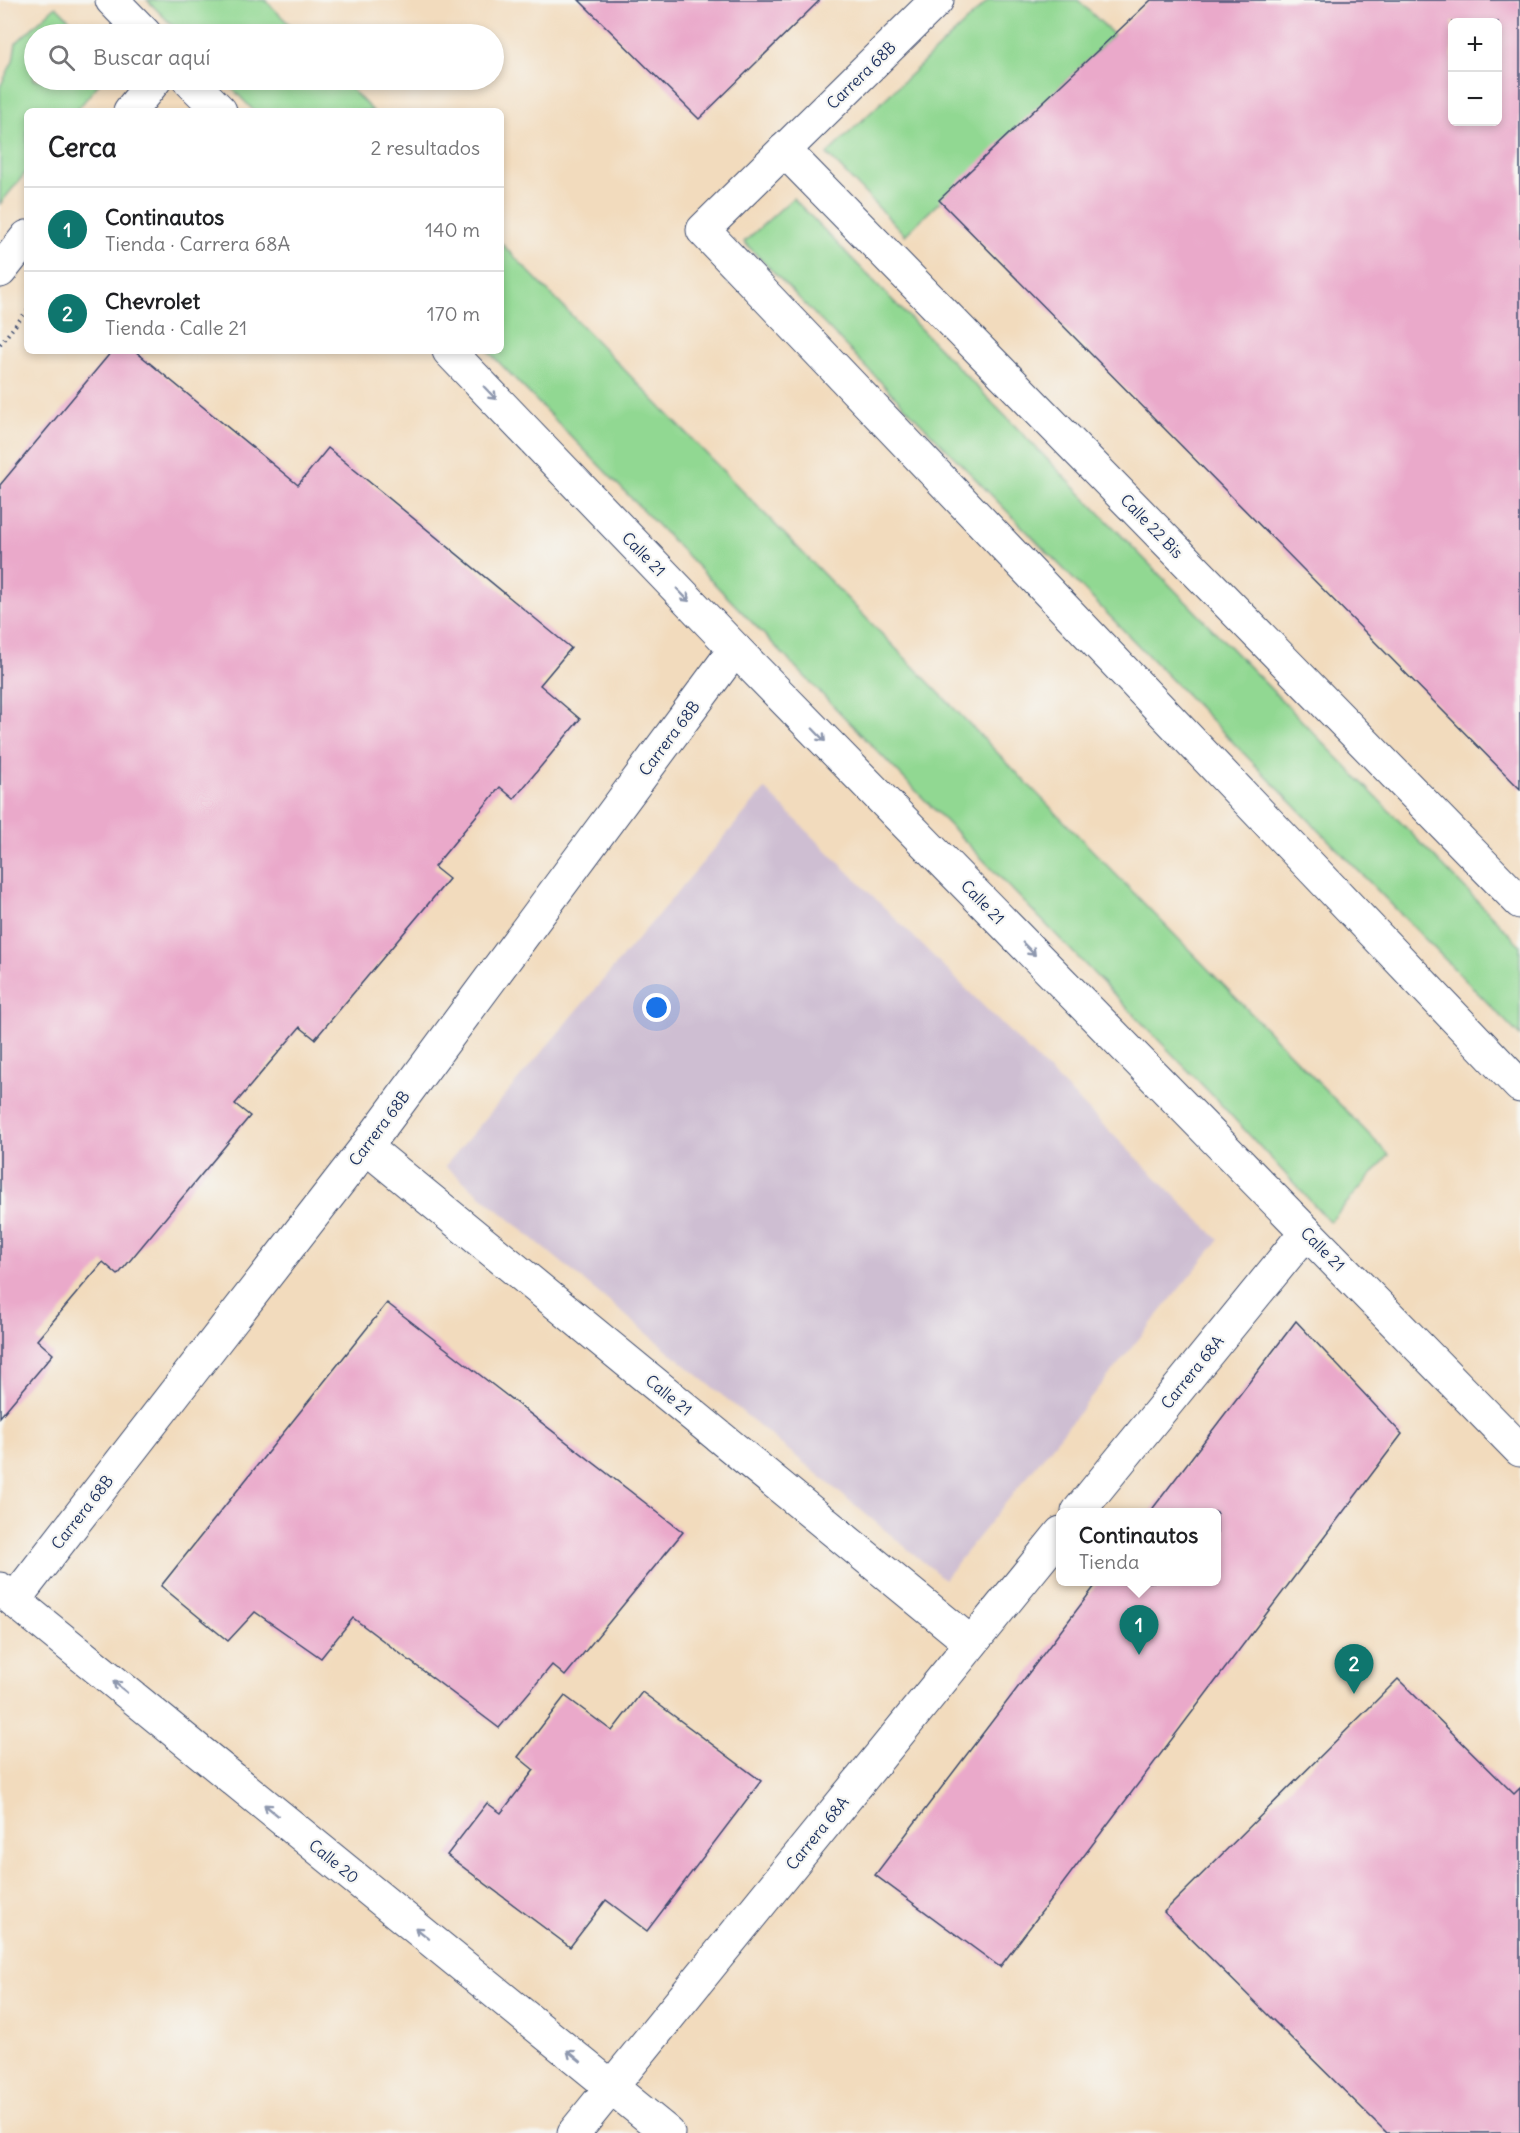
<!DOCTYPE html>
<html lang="es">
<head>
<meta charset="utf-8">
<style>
  body { margin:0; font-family:Delius,sans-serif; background:#f6f6f6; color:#202124 }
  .controls { position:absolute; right:18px; top:18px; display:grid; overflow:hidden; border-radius:9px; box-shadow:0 3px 9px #0003 }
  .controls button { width:54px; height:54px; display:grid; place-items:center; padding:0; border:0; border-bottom:2px solid #e0e0e0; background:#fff; color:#202124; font:30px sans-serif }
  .you { position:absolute; left:657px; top:1008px; width:21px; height:21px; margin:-15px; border:4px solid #fff; border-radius:50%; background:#1a73e8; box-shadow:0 0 0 9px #1a73e833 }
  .badge { display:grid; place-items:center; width:39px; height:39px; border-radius:50%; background:#0f766e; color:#fff; font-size:20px; font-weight:700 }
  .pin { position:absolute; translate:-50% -50px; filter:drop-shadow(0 2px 3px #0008) }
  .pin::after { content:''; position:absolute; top:32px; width:21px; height:18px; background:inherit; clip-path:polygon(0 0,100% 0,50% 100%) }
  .popup { position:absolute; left:1056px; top:1508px; width:165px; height:78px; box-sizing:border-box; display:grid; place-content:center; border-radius:9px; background:#fff; filter:drop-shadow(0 2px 4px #0005); font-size:20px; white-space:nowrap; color:#757577 }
  .popup b { font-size:22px; color:#202124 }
  .popup::after { content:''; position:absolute; left:50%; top:100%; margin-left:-12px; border:12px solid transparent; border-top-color:#fff }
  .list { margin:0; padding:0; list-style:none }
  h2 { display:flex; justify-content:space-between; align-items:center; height:78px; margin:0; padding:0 24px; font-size:26px }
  h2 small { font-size:20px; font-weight:400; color:#757577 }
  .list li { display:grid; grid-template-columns:39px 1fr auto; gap:18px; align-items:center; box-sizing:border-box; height:84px; padding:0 24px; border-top:2px solid #e0e0e0 }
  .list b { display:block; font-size:22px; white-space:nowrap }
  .list p { margin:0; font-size:20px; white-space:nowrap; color:#757577 }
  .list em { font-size:20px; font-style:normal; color:#757577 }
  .icon { flex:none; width:33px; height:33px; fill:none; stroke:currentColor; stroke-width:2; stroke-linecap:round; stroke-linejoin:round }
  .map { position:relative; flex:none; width:1520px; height:2133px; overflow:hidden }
  .search { position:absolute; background:#fff; box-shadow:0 3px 9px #0003; left:24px; top:24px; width:480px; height:66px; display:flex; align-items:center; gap:15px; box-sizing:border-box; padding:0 21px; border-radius:33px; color:#757577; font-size:22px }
  .panel { position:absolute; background:#fff; box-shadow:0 3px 9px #0003; left:24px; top:108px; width:480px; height:246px; border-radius:9px }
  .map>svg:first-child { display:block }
  .industrial { fill:#cebed2 }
  .green { fill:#91d892; stroke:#568478; stroke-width:1.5 }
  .building { fill:#eaa9ca; fill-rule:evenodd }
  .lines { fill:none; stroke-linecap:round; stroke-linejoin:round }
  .minor-casing { stroke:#3b496c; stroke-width:35 }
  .path { stroke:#3b496c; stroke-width:4; stroke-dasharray:1.5 4.5; stroke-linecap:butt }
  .minor { stroke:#fff; stroke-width:33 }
  .oneway { stroke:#8d97ae }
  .labels { text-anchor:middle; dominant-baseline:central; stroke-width:4.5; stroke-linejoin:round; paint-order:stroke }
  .street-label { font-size:16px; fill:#1b2f5e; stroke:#f6f6f2 }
</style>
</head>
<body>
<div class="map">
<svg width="1520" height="2133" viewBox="0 0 1520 2133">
  <rect width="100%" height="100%" fill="#f6f6f2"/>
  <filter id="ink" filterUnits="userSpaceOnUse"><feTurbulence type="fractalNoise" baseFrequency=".0167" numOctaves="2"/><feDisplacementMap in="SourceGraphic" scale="12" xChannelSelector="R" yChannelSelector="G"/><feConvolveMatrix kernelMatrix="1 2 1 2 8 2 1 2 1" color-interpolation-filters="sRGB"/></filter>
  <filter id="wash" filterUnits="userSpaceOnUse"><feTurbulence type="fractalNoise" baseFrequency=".008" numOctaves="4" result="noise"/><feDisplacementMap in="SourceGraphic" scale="24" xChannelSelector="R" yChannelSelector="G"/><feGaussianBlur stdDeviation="1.35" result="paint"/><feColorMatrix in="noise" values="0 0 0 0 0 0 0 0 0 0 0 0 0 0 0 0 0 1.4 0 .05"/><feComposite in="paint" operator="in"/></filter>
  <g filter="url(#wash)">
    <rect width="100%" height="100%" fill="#f2dbbd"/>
    <path class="industrial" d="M765,789L1219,1240L944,1579L445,1166Z"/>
    <g class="green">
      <path d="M147,0H265L299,34H181Z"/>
      <path d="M989,0H1078L1114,35L905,235L827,154Z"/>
      <path d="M56,6L84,34H34V80H102L76,111H27V171L0,204V87L13,61L16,43Z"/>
      <path d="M224,80H342L373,111H254Z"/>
      <path d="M793,198L1520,945V1036L744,242Z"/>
      <path d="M501,243L1389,1155L1330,1222L1214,1097L488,351H501Z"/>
    </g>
    <g id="blocks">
      <g class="building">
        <path d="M579,0H820L699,119Z"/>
        <path d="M1151,0H1520V789L939,200ZM1452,22H1498V122H1452Z"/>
        <path d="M112,351H135L298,485L328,448L571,648L540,685L580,719L514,799L500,787L434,867L449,879L315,1039L300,1027L235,1104L250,1116L118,1275L103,1262L37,1340L53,1354L0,1417V485Z"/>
        <path d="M387,1303L683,1532L565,1676L552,1665L499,1728L353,1618L321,1658L255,1612L228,1641L161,1586Z"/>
        <path d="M1296,1321L1402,1434L1000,1967L875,1875L1098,1582H1217V1512H1150Z"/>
        <path d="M1398,1679L1514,1794L1520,1788V2133H1387L1164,1912Z"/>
        <path d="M642,1692L761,1781L647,1931L606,1900L570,1947L447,1855L487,1803L501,1813L534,1770L518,1757L565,1696L612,1731Z"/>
      </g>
    </g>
  </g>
  <g filter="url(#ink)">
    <use href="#blocks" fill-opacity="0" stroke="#3b496c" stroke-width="1.5"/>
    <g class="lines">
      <g class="minor-casing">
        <g id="minor">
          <path d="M112,0L145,34"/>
          <path d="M937,0L703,230L1520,1086"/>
          <path d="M189,80L220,111"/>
          <path d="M130,111L155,80"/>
          <path d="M784,150L1520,902"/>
          <path d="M0,271L27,237"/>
          <path d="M449,351L735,649L1520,1450"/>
          <path d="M366,1147L971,1643"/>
          <path d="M1078,1512L1306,1232"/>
          <path d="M0,1589L668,2133"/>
          <path d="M14,1600L366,1147L735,649"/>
          <path d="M574,2133L1061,1533"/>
        </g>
      </g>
      <path class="path" d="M0,344L27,311"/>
      <use href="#minor" class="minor"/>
    </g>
    <defs><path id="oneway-shaft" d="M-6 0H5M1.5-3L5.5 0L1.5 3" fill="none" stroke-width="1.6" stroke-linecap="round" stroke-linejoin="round" transform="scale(1.5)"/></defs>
    <g class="oneway">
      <use href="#oneway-shaft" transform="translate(490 393) rotate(46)"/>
      <use href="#oneway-shaft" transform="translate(683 595) rotate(46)"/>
      <use href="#oneway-shaft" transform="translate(819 735) rotate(46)"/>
      <use href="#oneway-shaft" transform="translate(1029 949) rotate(46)"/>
      <use href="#oneway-shaft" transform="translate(120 1687) rotate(-141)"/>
      <use href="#oneway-shaft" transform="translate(271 1810) rotate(-141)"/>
      <use href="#oneway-shaft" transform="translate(422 1933) rotate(-141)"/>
      <use href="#oneway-shaft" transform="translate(574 2056) rotate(-141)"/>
    </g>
  </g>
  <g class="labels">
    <g class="street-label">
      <text transform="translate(861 75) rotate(-44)">Carrera 68B</text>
      <text transform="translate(1152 526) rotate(46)">Calle 22 Bis</text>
      <text transform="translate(644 554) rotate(46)">Calle 21</text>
      <text transform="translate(669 738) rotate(-53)">Carrera 68B</text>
      <text transform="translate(983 902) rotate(46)">Calle 21</text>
      <text transform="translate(379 1128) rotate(-53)">Carrera 68B</text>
      <text transform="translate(1323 1249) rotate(45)">Calle 21</text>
      <text transform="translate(1192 1372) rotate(-51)">Carrera 68A</text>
      <text transform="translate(669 1395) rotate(39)">Calle 21</text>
      <text transform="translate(82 1512) rotate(-52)">Carrera 68B</text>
      <text transform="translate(817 1833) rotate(-51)">Carrera 68A</text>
      <text transform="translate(334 1861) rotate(39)">Calle 20</text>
    </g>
  </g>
</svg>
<div class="controls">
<button>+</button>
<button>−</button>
</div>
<div class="you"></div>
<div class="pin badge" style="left:1139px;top:1655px">1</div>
<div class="popup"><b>Continautos</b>Tienda</div>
<div class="pin badge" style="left:1354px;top:1694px">2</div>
<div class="search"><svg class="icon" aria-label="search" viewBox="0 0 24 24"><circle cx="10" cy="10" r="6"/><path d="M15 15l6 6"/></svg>Buscar aquí</div>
<section class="panel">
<h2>Cerca<small>2 resultados</small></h2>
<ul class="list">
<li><span class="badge">1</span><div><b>Continautos</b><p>Tienda · Carrera 68A</p></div><em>140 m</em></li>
<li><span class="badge">2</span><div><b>Chevrolet</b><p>Tienda · Calle 21</p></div><em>170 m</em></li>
</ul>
</section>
</div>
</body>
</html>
